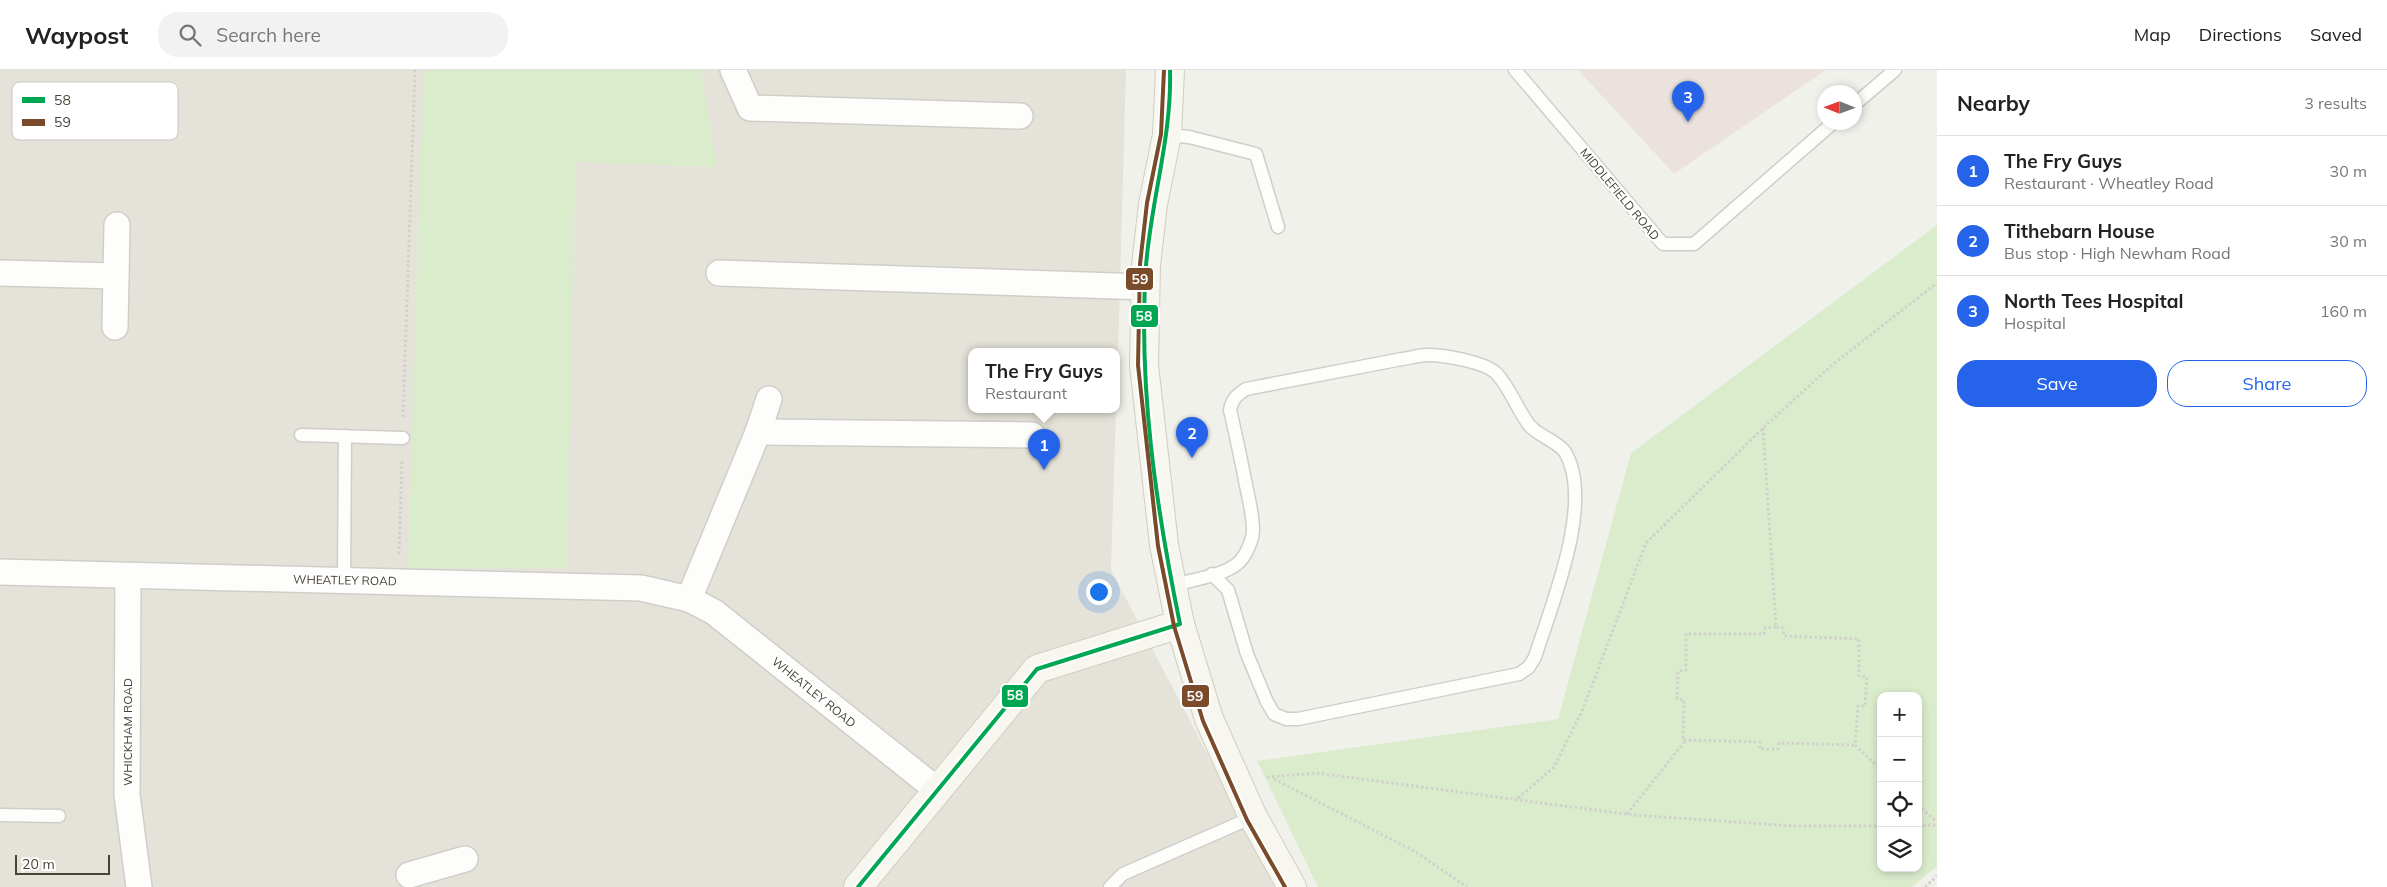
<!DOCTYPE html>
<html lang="en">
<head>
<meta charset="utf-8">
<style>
  body { margin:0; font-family:Mulish,sans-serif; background:#f2f2f2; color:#222 }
  .controls { position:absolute; right:15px; bottom:15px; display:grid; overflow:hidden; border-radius:10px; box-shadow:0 2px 8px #0003 }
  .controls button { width:45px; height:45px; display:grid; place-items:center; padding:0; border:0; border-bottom:1px solid #e0e0e0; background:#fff; color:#222; font:25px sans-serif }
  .compass { position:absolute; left:1817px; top:15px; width:45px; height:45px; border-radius:50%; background:#fff; box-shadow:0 2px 8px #0003; rotate:271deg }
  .scale { position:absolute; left:15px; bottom:12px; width:95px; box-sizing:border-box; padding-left:5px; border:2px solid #484338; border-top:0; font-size:14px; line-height:18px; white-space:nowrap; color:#484338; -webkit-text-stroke:4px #fff; paint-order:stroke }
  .you { position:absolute; left:1098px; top:521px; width:18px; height:18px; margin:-12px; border:4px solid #fff; border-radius:50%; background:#1a73e8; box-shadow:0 0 0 8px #1a73e833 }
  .badge { display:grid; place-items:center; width:32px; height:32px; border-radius:50%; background:#2563eb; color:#fff; font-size:16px; font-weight:700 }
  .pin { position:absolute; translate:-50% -41px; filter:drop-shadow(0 1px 2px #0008) }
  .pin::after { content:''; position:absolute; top:26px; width:18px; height:15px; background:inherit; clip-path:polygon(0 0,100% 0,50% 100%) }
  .popup { position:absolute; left:968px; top:278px; width:152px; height:65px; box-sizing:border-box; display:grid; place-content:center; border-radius:10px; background:#fff; filter:drop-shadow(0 1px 4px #0005); font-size:16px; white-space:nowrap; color:#767676 }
  .popup b { font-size:19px; color:#222 }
  .popup::after { content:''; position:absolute; left:50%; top:100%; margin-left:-10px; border:10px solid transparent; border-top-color:#fff }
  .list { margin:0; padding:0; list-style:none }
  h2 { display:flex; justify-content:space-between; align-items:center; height:65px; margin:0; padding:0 20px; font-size:21px }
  h2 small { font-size:16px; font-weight:400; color:#767676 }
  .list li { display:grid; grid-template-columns:32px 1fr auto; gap:15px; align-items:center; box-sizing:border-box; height:70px; padding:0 20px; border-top:1px solid #e0e0e0 }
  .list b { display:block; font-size:19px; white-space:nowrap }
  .list p { margin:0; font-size:16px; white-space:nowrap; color:#767676 }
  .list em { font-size:16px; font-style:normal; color:#767676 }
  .actions { display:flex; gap:10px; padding:15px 20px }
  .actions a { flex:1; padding:11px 0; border:1px solid #2563eb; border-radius:20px; text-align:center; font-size:18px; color:#2563eb }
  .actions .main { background:#2563eb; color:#fff }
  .icon { flex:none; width:28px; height:28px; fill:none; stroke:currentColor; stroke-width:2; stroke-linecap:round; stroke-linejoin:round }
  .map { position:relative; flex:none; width:1937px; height:817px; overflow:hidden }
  header { display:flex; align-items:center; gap:30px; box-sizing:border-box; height:70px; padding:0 25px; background:#fff; border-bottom:1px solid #e0e0e0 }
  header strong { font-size:24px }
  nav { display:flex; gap:28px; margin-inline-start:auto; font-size:18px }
  .search { width:350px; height:45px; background:#f2f2f2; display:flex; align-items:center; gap:12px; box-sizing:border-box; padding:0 18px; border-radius:20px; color:#767676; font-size:19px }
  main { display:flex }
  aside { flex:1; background:#fff }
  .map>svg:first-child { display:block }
  .residential { fill:#e5e3d9 }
  .medical { fill:#ece2dd }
  .green { fill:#dbeccd; fill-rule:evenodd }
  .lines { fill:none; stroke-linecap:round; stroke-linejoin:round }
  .lane-casing { stroke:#cfcec9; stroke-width:15 }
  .street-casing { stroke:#cfcec9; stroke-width:28 }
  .secondary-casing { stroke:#d0cec3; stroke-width:30 }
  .path { stroke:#d1d1cb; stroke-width:3; stroke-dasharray:2.5 2.5; stroke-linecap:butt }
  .lane { stroke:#fdfdfc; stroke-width:12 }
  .street { stroke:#fdfdfc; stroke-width:25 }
  .secondary { stroke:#f7f6ef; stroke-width:28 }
  .bus-1-casing { stroke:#fff; stroke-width:8 }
  .bus-2-casing { stroke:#fff; stroke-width:8 }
  .bus-1 { stroke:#00a651; stroke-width:4 }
  .bus-2 { stroke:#7a4b2a; stroke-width:4 }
  .labels { text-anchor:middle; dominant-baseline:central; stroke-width:4.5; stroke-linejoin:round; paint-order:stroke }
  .street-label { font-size:12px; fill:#484338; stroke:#fff }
  .key { fill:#fff; stroke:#c8c7c3; stroke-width:1 }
  .key-label { font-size:14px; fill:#484338 }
  .line-badge { stroke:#fff; stroke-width:2 }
  .badge-label { font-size:14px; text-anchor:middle; font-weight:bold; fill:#fff }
</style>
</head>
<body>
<header>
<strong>Waypost</strong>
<div class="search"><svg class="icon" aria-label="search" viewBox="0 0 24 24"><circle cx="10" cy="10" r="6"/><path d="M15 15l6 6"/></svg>Search here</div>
<nav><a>Map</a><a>Directions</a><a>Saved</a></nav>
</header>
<main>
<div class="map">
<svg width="1937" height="817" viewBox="0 0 1937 817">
  <rect width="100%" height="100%" fill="#f1f1ec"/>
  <path class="residential" d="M0,0H1126L1117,322L1116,281H972V339H1116L1111,500L1277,817H0Z"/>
  <path class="medical" d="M1578,0H1826L1674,104Z"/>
  <g class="green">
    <path d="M423,0H701L717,97L575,92L568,498H408Z"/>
    <path d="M1937,155V796L1912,817H1318L1257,691L1558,649L1631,383ZM1881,626H1918V798H1881Z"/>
  </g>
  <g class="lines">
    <g class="lane-casing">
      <g id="lane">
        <path d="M1515,0L1663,174H1694L1834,52"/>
        <path d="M1854,35L1895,0"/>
        <path d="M1167,65L1189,67L1256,84L1278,157"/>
        <path d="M301,365L403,368"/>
        <path d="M344,510L345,366"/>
        <path d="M1172,516C1192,509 1220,507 1237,494C1245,488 1253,470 1253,460C1253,445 1249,430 1246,415C1241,390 1236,365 1230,340C1232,329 1237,325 1246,319L1402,289C1410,288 1420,285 1428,285C1444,285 1486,292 1497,304C1508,316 1516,335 1525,349C1534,366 1556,369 1565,382C1595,432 1551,536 1535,587L1529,597L1519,604L1298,649H1286L1274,644L1267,632L1247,584L1228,520L1212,504"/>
        <path d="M0,745L59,746"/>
        <path d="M1110,817L1123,804L1253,747"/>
      </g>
    </g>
    <g class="street-casing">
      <g id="street">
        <path d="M733,0L750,38L1020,46"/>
        <path d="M0,203L116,206"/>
        <path d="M719,203L1146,217"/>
        <path d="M115,257L117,155"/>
        <path d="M758,362L1032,365"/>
        <path d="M0,502L641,518L689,529L714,542L936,719"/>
        <path d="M128,506L127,725L139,817"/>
        <path d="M689,529L758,362L769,329"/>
        <path d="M409,805L465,789"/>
      </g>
    </g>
    <g class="secondary-casing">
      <g id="secondary">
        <path d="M1170,0L1167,65L1153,134L1146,195L1144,295L1164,475L1180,554L1209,649L1253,747L1292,817"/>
        <path d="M858,817L1037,599L1180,554"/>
      </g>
    </g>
    <g class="path">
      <path d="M403,347L415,0"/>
      <path d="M1763,358L1776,557L1783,558L1784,566L1859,569V606L1867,607L1865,636H1858L1855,675L1881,700"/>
      <path d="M399,484L402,390"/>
      <path d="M1776,557L1765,558L1764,564H1686V600L1678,601L1677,629L1684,630L1683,670L1760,672V679H1778L1779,673L1855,675"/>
      <path d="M1267,707L1316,703L1633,745L1794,756H1881"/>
      <path d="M1274,709L1416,782L1467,817"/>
      <path d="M1518,728L1554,697L1583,639L1646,473L1763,358L1832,295L1937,213"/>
      <path d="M1918,735L1937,752"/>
      <path d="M1627,744L1686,670"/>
      <path d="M1918,756L1937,755"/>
      <path d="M1925,817L1937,806"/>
    </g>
    <use href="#lane" class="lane"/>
    <use href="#street" class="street"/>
    <use href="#secondary" class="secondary"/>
    <g class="bus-1-casing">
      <path id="bus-1" d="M858,817L1037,599L1180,554C1156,437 1138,316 1146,196C1151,130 1172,67 1170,0"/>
    </g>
    <g class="bus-2-casing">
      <path id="bus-2" d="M1164,0L1161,64L1147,133L1140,194L1138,295L1158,476L1174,556L1203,651L1247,750L1285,817"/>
    </g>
    <use href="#bus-1" class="bus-1"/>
    <use href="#bus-2" class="bus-2"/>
  </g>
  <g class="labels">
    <g class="street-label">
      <text transform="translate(1620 124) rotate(50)">MIDDLEFIELD ROAD</text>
      <text transform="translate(345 510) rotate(1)">WHEATLEY ROAD</text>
      <text transform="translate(814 622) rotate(39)">WHEATLEY ROAD</text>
      <text transform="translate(127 662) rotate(-90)">WHICKHAM ROAD</text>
    </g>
  </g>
  <rect x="12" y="12" width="166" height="58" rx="8" class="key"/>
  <rect x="22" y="27" width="23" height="6" fill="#00a651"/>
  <rect x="22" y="49" width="23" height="7" fill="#7a4b2a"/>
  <g class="key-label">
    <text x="54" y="35">58</text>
    <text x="54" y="57">59</text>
  </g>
  <g class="line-badge">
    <rect x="1125" y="197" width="29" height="24" rx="5" fill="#7a4b2a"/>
    <rect x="1130" y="234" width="29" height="24" rx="5" fill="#00a651"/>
    <rect x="1001" y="614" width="28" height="24" rx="5" fill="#00a651"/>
    <rect x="1181" y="614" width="29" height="24" rx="5" fill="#7a4b2a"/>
  </g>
  <g class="badge-label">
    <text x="1140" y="214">59</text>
    <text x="1144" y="251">58</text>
    <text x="1015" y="630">58</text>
    <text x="1195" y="631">59</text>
  </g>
</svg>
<div class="controls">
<button>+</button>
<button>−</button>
<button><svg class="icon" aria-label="locate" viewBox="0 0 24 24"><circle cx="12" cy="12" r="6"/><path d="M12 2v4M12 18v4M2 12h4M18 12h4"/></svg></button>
<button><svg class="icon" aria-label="layers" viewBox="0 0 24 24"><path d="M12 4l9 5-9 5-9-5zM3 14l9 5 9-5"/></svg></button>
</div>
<svg class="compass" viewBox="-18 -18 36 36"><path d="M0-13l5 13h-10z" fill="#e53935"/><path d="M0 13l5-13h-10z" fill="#767676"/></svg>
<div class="scale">20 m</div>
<div class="you"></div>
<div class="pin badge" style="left:1044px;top:400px">1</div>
<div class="popup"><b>The Fry Guys</b>Restaurant</div>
<div class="pin badge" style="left:1192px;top:388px">2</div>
<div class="pin badge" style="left:1688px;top:52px">3</div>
</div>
<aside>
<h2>Nearby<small>3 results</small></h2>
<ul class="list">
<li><span class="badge">1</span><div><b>The Fry Guys</b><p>Restaurant · Wheatley Road</p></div><em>30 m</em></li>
<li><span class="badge">2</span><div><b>Tithebarn House</b><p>Bus stop · High Newham Road</p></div><em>30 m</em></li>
<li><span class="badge">3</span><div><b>North Tees Hospital</b><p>Hospital</p></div><em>160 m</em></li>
</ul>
<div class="actions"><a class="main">Save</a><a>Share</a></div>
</aside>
</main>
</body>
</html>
